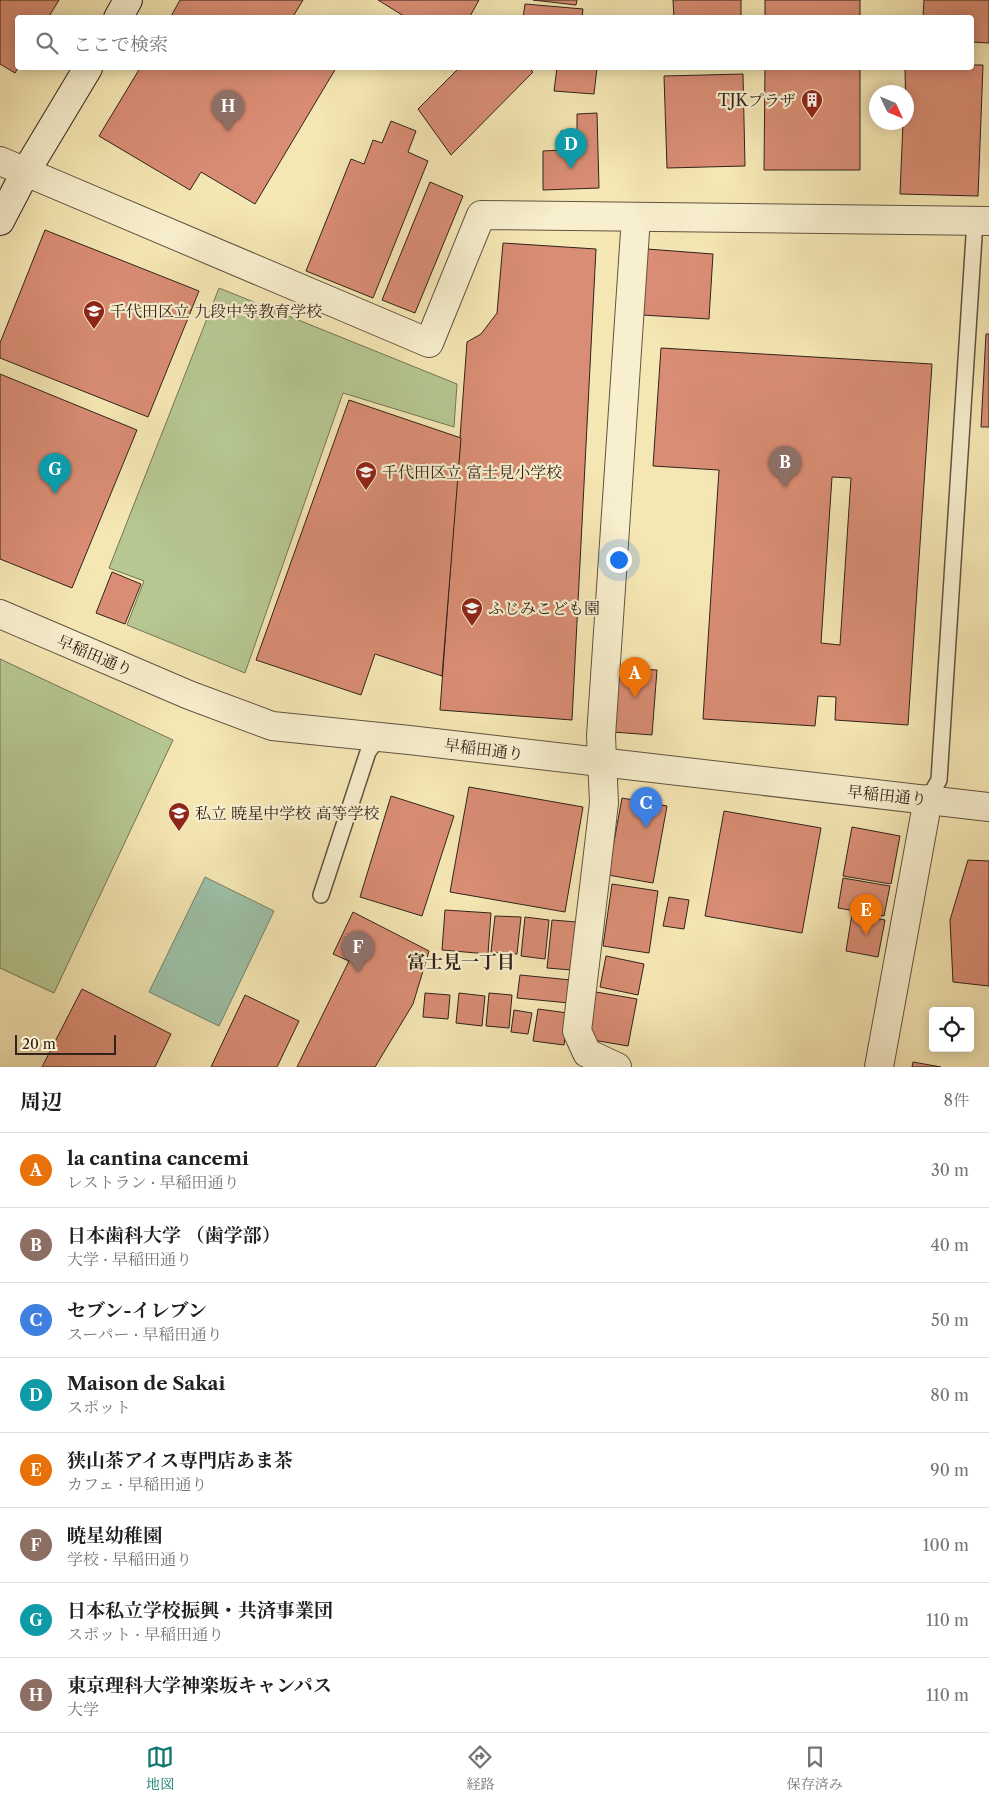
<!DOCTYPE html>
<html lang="ja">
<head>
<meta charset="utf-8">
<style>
  body { margin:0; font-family:"Libre Caslon Text","Noto Serif JP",serif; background:#f2f2f2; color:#202124 }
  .controls { position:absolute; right:15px; bottom:15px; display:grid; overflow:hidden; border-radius:5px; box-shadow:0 2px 12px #0003 }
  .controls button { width:45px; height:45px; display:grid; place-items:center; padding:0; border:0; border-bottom:1px solid #e0e0e0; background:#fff; color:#202124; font:25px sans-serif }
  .compass { position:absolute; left:869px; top:85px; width:45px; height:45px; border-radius:50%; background:#fff; box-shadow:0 2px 12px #0003; rotate:134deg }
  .scale { position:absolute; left:15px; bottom:12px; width:101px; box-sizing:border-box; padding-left:5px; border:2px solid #31221a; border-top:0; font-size:14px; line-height:18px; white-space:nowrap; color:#31221a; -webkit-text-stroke:4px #f8efce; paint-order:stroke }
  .you { position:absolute; left:618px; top:559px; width:18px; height:18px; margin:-12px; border:4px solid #fff; border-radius:50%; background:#1a73e8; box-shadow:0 0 0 8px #1a73e833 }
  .badge { display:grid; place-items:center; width:32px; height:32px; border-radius:50%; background:#0f766e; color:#fff; font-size:16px; font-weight:700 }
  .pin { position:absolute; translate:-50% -41px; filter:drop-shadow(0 1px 2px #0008) }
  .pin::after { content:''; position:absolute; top:26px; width:18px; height:15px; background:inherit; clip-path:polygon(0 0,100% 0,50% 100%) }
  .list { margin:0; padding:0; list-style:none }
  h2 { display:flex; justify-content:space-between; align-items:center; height:65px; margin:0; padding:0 20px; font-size:21px }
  h2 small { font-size:16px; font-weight:400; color:#757577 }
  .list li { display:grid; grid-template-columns:32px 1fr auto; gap:15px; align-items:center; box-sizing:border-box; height:75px; padding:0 20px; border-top:1px solid #e0e0e0 }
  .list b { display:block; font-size:19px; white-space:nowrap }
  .list p { margin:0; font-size:16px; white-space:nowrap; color:#757577 }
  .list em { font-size:16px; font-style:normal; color:#757577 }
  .icon { flex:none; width:28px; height:28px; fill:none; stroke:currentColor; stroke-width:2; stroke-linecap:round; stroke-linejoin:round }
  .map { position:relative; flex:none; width:989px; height:1067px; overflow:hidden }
  .search { position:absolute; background:#fff; box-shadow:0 2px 12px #0003; left:15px; right:15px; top:15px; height:55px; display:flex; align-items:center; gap:12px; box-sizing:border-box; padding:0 18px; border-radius:5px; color:#757577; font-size:19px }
  .sheet { height:665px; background:#fff }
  nav { display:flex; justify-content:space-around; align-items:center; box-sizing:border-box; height:70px; border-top:1px solid #e0e0e0; background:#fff; font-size:14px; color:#757577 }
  nav a { display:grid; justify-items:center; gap:2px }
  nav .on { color:#0f766e }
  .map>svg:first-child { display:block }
  .green { fill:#b6c791; stroke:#747456 }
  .water { fill:#9dc1a8; stroke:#72816f }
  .building { fill:#d98d74; stroke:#31221a; fill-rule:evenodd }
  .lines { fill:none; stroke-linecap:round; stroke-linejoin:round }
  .lane-casing { stroke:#625340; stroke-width:18 }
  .street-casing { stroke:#625340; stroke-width:30 }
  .secondary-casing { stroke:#31221a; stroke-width:30 }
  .lane { stroke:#f8efce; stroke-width:15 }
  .street { stroke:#f8efce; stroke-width:28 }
  .secondary { stroke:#f8efce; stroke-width:28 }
  .labels { text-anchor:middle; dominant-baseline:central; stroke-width:4.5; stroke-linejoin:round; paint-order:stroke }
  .poi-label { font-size:16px; fill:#31221a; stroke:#f8efce; text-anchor:start }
  .street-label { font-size:16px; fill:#31221a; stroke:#f8efce }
  .neighbourhood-label { font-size:18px; font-weight:bold; fill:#31221a; stroke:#f8efce }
</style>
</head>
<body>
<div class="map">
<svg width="989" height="1067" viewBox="0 0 989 1067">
  <rect width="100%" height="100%" fill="#f5e7b4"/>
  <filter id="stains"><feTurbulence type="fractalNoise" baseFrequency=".004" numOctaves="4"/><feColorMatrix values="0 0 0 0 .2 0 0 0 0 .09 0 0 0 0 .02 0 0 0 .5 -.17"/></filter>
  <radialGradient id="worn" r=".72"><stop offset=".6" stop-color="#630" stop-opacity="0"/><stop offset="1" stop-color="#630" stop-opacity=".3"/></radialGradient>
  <g class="green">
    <path d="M219,288L457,384L454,427L343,393L245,673L127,625L144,581L109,568Z"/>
    <path d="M0,659L173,740L54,993L0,968Z"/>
  </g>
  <path class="water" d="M205,877L274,911L219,1026L149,992Z"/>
  <g class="building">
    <path d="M0,0H59L48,18H18V68L15,73L0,64Z"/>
    <path d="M180,0H303L294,15L298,18H170Z"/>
    <path d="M378,0H479L469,18H407Z"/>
    <path d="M533,0H577L576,5Z"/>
    <path d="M673,0H741V18H674Z"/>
    <rect x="765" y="0" width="95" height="18"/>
    <path d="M924,0H989V43L972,42V18H923Z"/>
    <path d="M525,4L583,9L582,18H523Z"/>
    <path d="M972,65H983L978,196L900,194L903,122H906L905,68H972Z"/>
    <path d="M140,68H336L255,204L201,172L190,190L99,136Z"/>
    <path d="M459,68H529L533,72L451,155L418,109Z"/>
    <path d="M557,68H597L594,94L554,91Z"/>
    <path d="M765,68H860V170H764Z"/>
    <path d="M743,74L745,166L667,168L664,76Z"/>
    <path d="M597,113L599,188L543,190V151L562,150L561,131L577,130V114Z"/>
    <path d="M391,121L416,131L408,152L428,161L373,298L306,271L351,159L364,164L373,140L382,143Z"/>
    <path d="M430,182L463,196L415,313L382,300Z"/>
    <path d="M45,230L199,291L148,417L0,358V343Z"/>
    <path d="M503,243L596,249L572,720L440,710L467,342L481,334L497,313Z"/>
    <path d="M647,249L713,254L709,319L642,315Z"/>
    <path d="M986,334H989V427H981Z"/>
    <path d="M661,348L932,364L908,725L835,720L836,697L818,696L815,726L703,719L719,470L653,466ZM832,477L851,478L840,645L821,643Z"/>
    <path d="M0,374L137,430L72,588L0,559Z"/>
    <path d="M349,400L461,438L442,676L375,654L361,695L256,660Z"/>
    <path d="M112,572L141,584L125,624L96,613Z"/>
    <path d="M618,668L657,670L652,735L613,732Z"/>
    <path d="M469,787L583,807L565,912L450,892Z"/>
    <path d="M391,796L454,816L422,916L360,897Z"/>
    <path d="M622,798L667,806L653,883L608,875Z"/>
    <path d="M724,811L821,828L802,933L705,916Z"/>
    <path d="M852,827L900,836L891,884L843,876Z"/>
    <path d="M968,860L989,861V986L953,982L950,920Z"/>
    <path d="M843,878L890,886L884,916L838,908Z"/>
    <path d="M612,884L658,891L649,953L603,946Z"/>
    <path d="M669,897L689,900L684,929L663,926Z"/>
    <path d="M445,910L491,913L488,954L442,950Z"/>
    <path d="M353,912L429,951L413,1004L375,1067H297L349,961L333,954Z"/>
    <path d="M852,914L885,920L878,957L846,951Z"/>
    <path d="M495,916L521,917L517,954L491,952Z"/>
    <path d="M525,917L549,920L545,959L521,956Z"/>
    <path d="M552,920L577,922L572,970L547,968Z"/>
    <path d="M606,956L644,964L638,995L600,987Z"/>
    <path d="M520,975L571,980L569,1003L517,998Z"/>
    <path d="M82,989L171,1034L155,1067H42Z"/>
    <path d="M596,992L637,999L628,1046L587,1039Z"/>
    <path d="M425,993L450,995L448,1019L423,1017Z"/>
    <path d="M459,993L485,996L482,1026L456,1023Z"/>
    <path d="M489,993L512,995L509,1028L486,1026Z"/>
    <path d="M245,995L299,1021L277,1067H211Z"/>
    <path d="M538,1009L568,1013L564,1045L533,1041Z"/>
    <path d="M514,1010L532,1013L528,1034L511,1032Z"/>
    <path d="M913,1062L941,1067H912Z"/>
  </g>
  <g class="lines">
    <g class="lane-casing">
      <g id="lane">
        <path d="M928,799L939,780L975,221"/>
        <path d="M321,895L368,752L379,737"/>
      </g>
    </g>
    <g class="street-casing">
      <g id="street">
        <path d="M0,161L429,343L481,215L989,221"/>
        <path d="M0,614L189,695L272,726L409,740L989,807"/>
        <path d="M617,1067L587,1053L577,1031L604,803L601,736L636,217"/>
        <path d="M879,1067L928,799"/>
      </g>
    </g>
    <g class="secondary-casing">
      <g id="secondary">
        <path d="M118,18L128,0"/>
        <path d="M0,221L25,173L88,68"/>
      </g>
    </g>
    <use href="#lane" class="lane"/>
    <use href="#street" class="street"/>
    <use href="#secondary" class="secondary"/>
  </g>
  <defs>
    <g id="building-pin" transform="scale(1.125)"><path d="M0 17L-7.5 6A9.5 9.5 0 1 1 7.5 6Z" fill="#8f2418" stroke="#f8efce"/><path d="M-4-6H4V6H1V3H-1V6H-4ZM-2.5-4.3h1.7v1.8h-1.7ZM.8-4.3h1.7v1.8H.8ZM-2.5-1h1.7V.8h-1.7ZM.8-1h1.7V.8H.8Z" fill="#fff"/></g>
    <g id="school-pin" transform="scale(1.125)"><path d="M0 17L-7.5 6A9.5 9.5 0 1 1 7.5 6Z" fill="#8f2418" stroke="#f8efce"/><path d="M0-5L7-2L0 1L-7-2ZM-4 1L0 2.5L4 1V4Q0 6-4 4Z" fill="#fff"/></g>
  </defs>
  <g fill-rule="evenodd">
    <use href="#building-pin" x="812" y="100"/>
    <use href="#school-pin" x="94" y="311"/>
    <use href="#school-pin" x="366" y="472"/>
    <use href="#school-pin" x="472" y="608"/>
    <use href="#school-pin" x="179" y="813"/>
  </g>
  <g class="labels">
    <g class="poi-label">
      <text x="796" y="100" text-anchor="end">TJKプラザ</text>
      <text x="110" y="311">千代田区立 九段中等教育学校</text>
      <text x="382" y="472">千代田区立 富士見小学校</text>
      <text x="488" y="608">ふじみこども園</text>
      <text x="195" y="813">私立 暁星中学校 高等学校</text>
    </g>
    <g class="street-label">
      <text transform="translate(95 655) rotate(23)">早稲田通り</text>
      <text transform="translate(484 749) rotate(7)">早稲田通り</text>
      <text transform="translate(887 795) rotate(6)">早稲田通り</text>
    </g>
    <g class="neighbourhood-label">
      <text x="461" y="962">富士見一丁目</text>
    </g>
  </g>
  <rect width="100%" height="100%" filter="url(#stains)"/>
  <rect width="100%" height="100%" fill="url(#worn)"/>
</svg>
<div class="controls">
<button><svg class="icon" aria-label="locate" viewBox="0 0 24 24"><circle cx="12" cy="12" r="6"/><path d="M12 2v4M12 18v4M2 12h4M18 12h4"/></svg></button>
</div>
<svg class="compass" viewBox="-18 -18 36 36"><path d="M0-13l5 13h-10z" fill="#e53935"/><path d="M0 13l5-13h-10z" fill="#757577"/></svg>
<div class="scale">20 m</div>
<div class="you"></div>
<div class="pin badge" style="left:635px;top:698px;background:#e8710a">A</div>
<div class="pin badge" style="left:785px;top:487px;background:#8d6e63">B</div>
<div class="pin badge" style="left:646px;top:828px;background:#3f7fe0">C</div>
<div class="pin badge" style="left:571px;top:169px;background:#0f9aa8">D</div>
<div class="pin badge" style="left:866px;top:935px;background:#e8710a">E</div>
<div class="pin badge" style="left:358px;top:972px;background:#8d6e63">F</div>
<div class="pin badge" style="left:55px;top:494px;background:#0f9aa8">G</div>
<div class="pin badge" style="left:228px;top:131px;background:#8d6e63">H</div>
<div class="search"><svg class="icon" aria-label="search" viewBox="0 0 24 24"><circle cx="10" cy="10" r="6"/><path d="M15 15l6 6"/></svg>ここで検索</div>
</div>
<section class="sheet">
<h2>周辺<small>8件</small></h2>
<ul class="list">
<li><span class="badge" style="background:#e8710a">A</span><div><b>la cantina cancemi</b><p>レストラン · 早稲田通り</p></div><em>30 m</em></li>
<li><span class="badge" style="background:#8d6e63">B</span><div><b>日本歯科大学 （歯学部）</b><p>大学 · 早稲田通り</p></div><em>40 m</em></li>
<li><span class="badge" style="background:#3f7fe0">C</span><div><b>セブン-イレブン</b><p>スーパー · 早稲田通り</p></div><em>50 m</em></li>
<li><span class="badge" style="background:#0f9aa8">D</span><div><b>Maison de Sakai</b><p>スポット</p></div><em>80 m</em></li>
<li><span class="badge" style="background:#e8710a">E</span><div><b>狭山茶アイス専門店あま茶</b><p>カフェ · 早稲田通り</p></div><em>90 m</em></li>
<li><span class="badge" style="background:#8d6e63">F</span><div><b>暁星幼稚園</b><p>学校 · 早稲田通り</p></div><em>100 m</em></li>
<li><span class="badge" style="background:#0f9aa8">G</span><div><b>日本私立学校振興・共済事業団</b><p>スポット · 早稲田通り</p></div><em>110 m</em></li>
<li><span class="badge" style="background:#8d6e63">H</span><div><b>東京理科大学神楽坂キャンパス</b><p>大学</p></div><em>110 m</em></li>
</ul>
</section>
<nav>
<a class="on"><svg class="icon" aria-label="map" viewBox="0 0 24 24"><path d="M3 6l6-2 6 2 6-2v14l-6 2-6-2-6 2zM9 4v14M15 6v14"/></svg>地図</a>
<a><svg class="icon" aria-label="directions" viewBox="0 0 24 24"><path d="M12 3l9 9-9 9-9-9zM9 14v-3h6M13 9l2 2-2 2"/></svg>経路</a>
<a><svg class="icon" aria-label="saved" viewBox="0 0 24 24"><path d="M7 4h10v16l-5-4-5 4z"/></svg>保存済み</a>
</nav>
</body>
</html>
